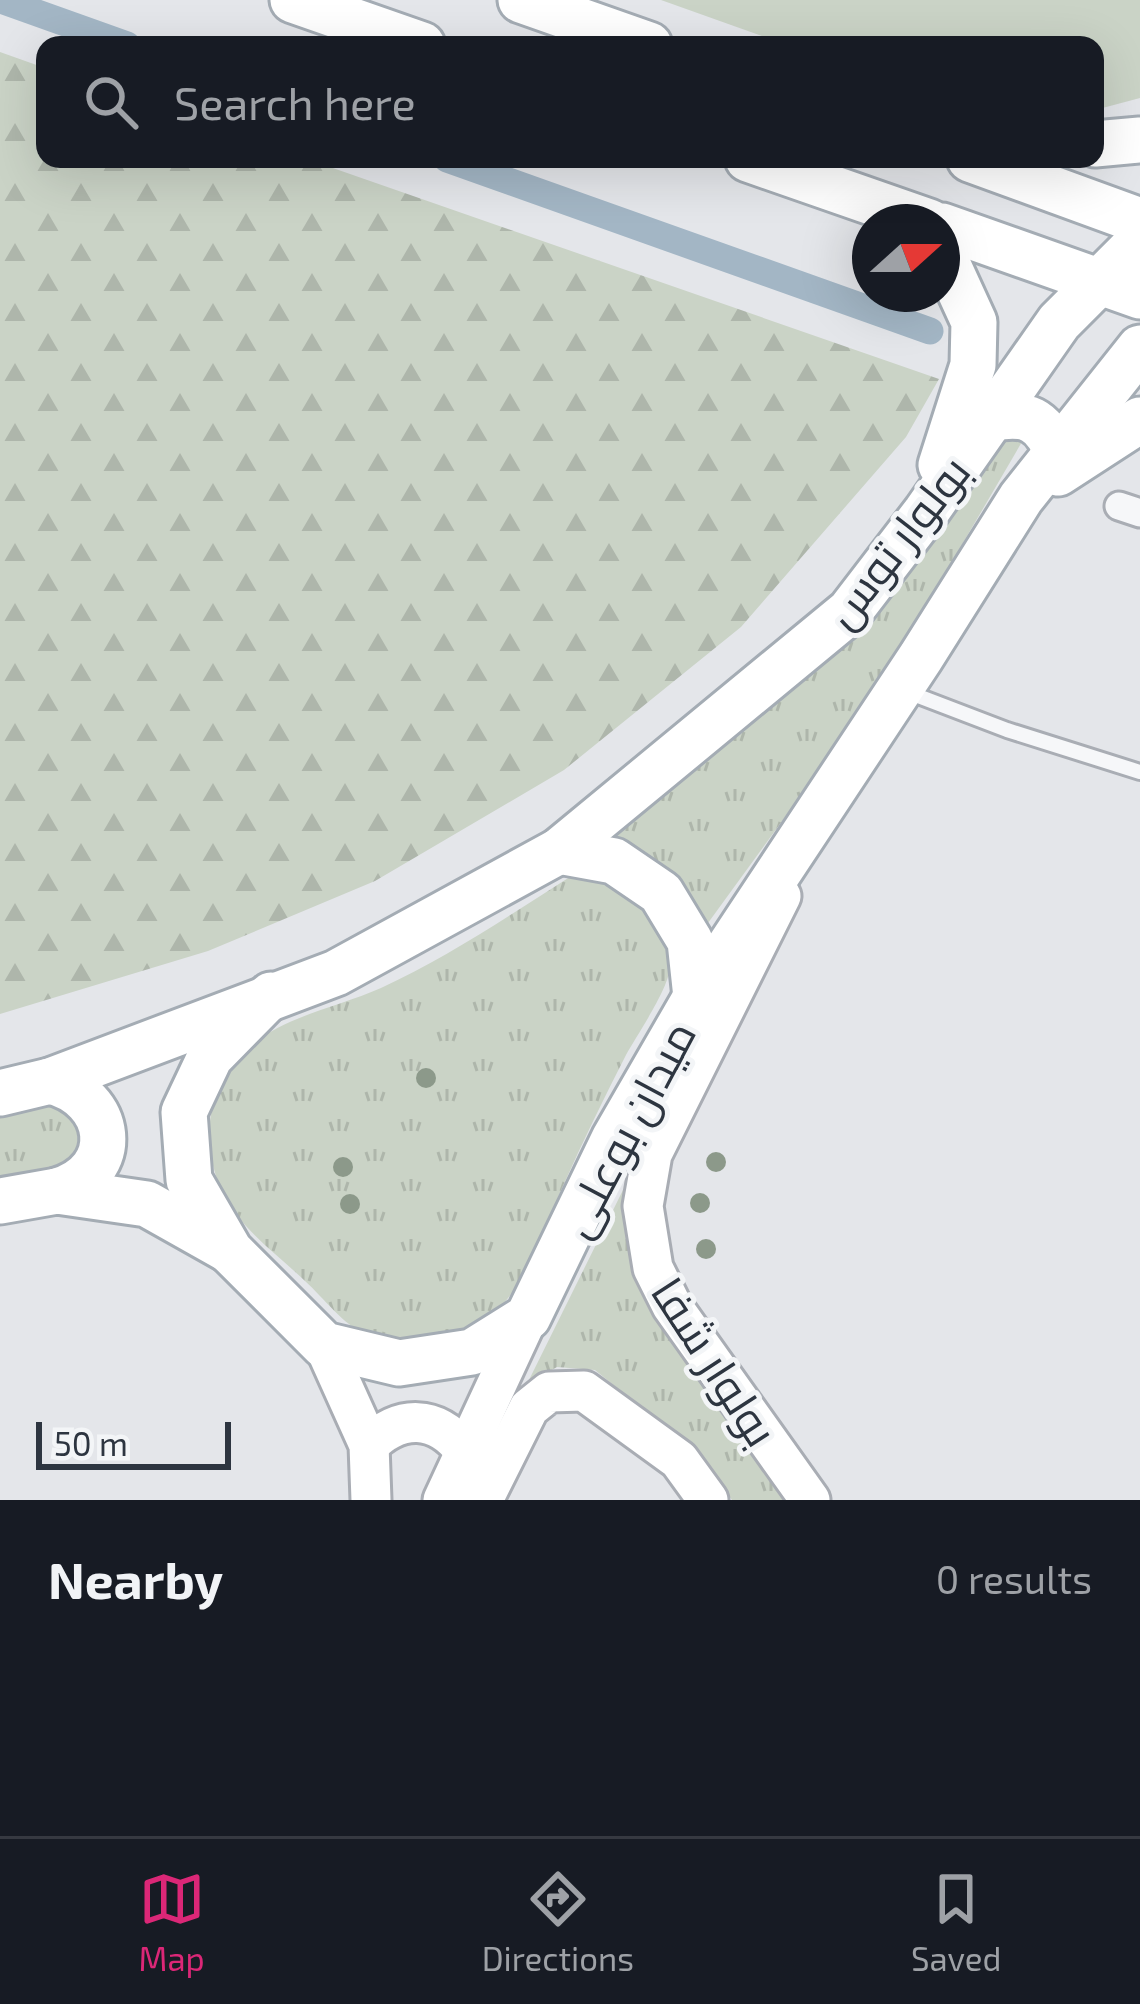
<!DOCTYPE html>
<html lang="en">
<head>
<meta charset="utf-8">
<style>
  body { margin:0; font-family:"Exo 2",Cairo,sans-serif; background:#20242c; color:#f1f3f6 }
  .compass { position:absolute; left:852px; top:204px; width:108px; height:108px; border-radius:50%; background:#171b24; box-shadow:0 12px 48px #0002; rotate:69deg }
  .scale { position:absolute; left:36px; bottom:30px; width:195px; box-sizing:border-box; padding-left:12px; border:6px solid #2d3540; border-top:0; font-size:33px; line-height:42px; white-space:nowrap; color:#2d3540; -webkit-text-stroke:9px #f3f5f7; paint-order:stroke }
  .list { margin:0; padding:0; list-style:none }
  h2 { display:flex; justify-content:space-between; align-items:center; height:156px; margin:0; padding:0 48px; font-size:51px }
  h2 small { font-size:39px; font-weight:400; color:#9ea1a6 }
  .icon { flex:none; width:66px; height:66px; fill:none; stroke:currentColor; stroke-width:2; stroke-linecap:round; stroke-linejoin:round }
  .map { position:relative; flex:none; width:1140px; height:1500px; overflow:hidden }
  .search { position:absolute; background:#171b24; box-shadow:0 12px 48px #0002; left:36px; right:36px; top:36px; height:132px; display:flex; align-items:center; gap:30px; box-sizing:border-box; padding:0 42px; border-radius:24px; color:#9ea1a6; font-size:45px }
  .sheet { height:336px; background:#171b24 }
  nav { display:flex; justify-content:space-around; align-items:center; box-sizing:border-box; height:168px; border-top:3px solid #363941; background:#171b24; font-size:33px; color:#9ea1a6 }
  nav a { display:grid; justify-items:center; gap:6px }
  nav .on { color:#db2777 }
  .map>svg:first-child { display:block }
  .grass { fill:url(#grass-tufts) }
  .forest { fill:url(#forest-firs) }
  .garden { fill:#cad3c6 }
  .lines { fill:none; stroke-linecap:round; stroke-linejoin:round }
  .canal { stroke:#a3b6c5; stroke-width:27 }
  .lane-casing { stroke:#a9adb4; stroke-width:20 }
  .street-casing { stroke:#a9adb4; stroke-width:33 }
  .secondary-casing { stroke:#a9adb4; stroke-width:45 }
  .primary-casing { stroke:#a4acb4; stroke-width:51 }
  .lane { stroke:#f6f7f9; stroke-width:14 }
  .street { stroke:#f6f7f9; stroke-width:27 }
  .secondary { stroke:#fff; stroke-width:39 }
  .primary { stroke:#fff; stroke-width:45 }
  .tree { fill:#8c998a }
  .labels { text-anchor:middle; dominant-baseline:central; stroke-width:10; stroke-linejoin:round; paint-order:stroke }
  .street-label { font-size:45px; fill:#2d3540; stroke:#f3f5f7 }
</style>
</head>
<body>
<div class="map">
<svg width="1140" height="1500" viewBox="0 0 1140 1500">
  <defs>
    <pattern id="grass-tufts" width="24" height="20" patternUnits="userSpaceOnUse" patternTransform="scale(3)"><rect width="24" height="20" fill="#cad3c6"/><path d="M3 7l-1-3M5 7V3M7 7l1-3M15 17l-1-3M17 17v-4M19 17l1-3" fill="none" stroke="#aeb6ab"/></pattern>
    <pattern id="forest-firs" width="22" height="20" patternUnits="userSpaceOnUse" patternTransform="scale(3)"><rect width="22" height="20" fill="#cad3c6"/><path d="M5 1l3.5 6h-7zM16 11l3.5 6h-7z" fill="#aeb6ab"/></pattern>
  </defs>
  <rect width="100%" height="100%" fill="#e4e6ea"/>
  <g class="grass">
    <path d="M1005,426L1026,435L908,637L801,795L708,923C679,877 662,860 612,838L748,723Z"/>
    <path d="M576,873C622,881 670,914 670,966C670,987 637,1035 626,1055C604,1098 583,1141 563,1186C544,1227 529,1282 494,1313C463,1341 405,1348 366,1334C344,1326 323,1297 305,1281C282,1259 252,1237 234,1211C198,1161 200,1089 249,1047C285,1016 338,1007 381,988C449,957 513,913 576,873Z"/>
    <path d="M36,1100L69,1107L87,1132L81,1157L57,1169L0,1178V1110Z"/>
    <path d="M623,1190L633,1263L653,1308L784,1500H732L697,1453L595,1370L557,1367L527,1384Z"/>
  </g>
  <path class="forest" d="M0,52L45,68V159H307L939,379L906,437L741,627L564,770L375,881L208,951L0,1014Z"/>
  <path class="garden" d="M661,0H1140V98L1095,110V45H787Z"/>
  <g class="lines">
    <g class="canal">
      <path d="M1,0L127,45"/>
      <path d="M447,159L930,331"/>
    </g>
    <g class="lane-casing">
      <path id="lane" d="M905,691L1007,730L1140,772"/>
    </g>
    <g class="street-casing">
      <path id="street" d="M1119,506L1140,513"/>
    </g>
    <g class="secondary-casing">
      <g id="secondary">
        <path d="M781,896L652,1154L643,1206L653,1268L672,1306L810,1500"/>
        <path d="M324,1345L369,1445L371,1500"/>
        <path d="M369,1445C400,1414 436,1415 463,1449"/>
        <path d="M443,1500L528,1317"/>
        <path d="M483,1500L529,1408L549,1392L584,1391L679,1460L708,1500"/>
      </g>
    </g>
    <g class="primary-casing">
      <g id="primary">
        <path d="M293,0L422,45"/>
        <path d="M521,0L649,45"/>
        <path d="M1095,144L1140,140"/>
        <path d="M748,159L929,222"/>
        <path d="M970,159L1140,221"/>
        <path d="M942,226L1140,296"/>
        <path d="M990,419C1027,411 1043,419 1058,454"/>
        <path d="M941,465L973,365L974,322L942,252"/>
        <path d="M1058,473L1140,420"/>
        <path d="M559,851L614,861L661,893L690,941L696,997"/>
        <path d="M271,995L210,1057L184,1112L189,1180L230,1251L324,1345L399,1363L472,1352L528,1317L614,1139L696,997L921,657L1021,498L1140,348"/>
        <path d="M50,1081C114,1097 124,1171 57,1191"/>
        <path d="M0,1093L50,1081L336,973L559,851L850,611L926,512L1059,322L1140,241"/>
        <path d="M0,1201L57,1191L147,1204L227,1249"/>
      </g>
    </g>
    <use href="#lane" class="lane"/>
    <use href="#street" class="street"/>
    <use href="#secondary" class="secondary"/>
    <use href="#primary" class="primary"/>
  </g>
  <g class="tree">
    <circle cx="426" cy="1078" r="10"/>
    <circle cx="716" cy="1162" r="10"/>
    <circle cx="343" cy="1167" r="10"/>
    <circle cx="700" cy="1203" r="10"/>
    <circle cx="350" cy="1204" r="10"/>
    <circle cx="706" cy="1249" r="10"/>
  </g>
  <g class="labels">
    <g class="street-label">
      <text transform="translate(896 541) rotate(-52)">بولوار توس</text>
      <text transform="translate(626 1128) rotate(-62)">میدان بوعلی</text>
      <text transform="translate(716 1361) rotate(57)">بولوار شفا</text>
    </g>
  </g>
</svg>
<svg class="compass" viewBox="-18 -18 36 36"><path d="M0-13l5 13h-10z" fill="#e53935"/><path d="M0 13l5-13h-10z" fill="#9ea1a6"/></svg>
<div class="scale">50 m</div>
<div class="search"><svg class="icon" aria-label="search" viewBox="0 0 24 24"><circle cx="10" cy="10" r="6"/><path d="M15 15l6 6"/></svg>Search here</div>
</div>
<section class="sheet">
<h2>Nearby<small>0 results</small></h2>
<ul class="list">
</ul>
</section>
<nav>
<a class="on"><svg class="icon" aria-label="map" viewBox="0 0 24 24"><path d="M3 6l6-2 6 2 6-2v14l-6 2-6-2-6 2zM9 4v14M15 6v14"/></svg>Map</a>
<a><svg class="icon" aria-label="directions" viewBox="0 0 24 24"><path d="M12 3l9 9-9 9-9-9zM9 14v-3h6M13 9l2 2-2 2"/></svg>Directions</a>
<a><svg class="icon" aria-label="saved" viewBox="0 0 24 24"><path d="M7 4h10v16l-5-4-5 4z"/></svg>Saved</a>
</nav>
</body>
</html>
